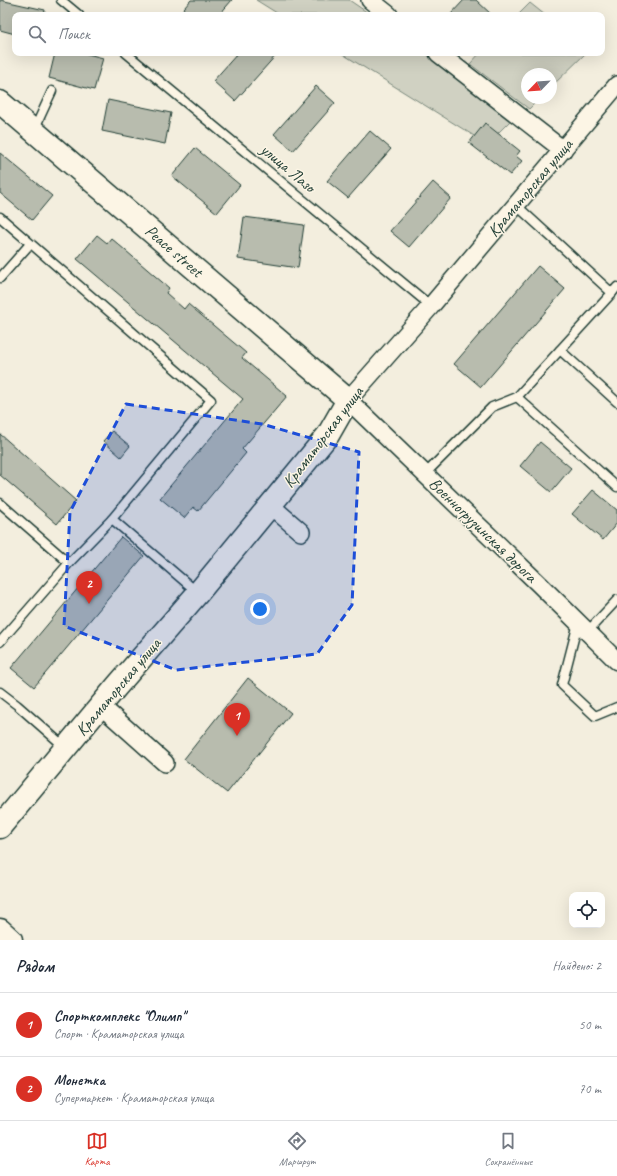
<!DOCTYPE html>
<html lang="ru">
<head>
<meta charset="utf-8">
<style>
  body { margin:0; font-family:Caveat,sans-serif; background:#f6f6f7; color:#1f2937 }
  .controls { position:absolute; right:12px; bottom:12px; display:grid; overflow:hidden; border-radius:8px; box-shadow:0 4px 16px #0002 }
  .controls button { width:36px; height:36px; display:grid; place-items:center; padding:0; border:0; border-bottom:1px solid #e0e1e3; background:#fff; color:#1f2937; font:20px sans-serif }
  .compass { position:absolute; left:521px; top:68px; width:36px; height:36px; border-radius:50%; background:#fff; box-shadow:0 4px 16px #0002; rotate:245deg }
  .you { position:absolute; left:260px; top:609px; width:14px; height:14px; margin:-10px; border:3px solid #fff; border-radius:50%; background:#1a73e8; box-shadow:0 0 0 6px #1a73e833 }
  .badge { display:grid; place-items:center; width:26px; height:26px; border-radius:50%; background:#d93025; color:#fff; font-size:13px; font-weight:700 }
  .pin { position:absolute; translate:-50% -33px; filter:drop-shadow(0 1px 2px #0008) }
  .pin::after { content:''; position:absolute; top:21px; width:14px; height:12px; background:inherit; clip-path:polygon(0 0,100% 0,50% 100%) }
  .list { margin:0; padding:0; list-style:none }
  h2 { display:flex; justify-content:space-between; align-items:center; height:52px; margin:0; padding:0 16px; font-size:17px }
  h2 small { font-size:13px; font-weight:400; color:#747a83 }
  .list li { display:grid; grid-template-columns:26px 1fr auto; gap:12px; align-items:center; box-sizing:border-box; height:64px; padding:0 16px; border-top:1px solid #e0e1e3 }
  .list b { display:block; font-size:15px; white-space:nowrap }
  .list p { margin:0; font-size:13px; white-space:nowrap; color:#747a83 }
  .list em { font-size:13px; font-style:normal; color:#747a83 }
  .icon { flex:none; width:22px; height:22px; fill:none; stroke:currentColor; stroke-width:2; stroke-linecap:round; stroke-linejoin:round }
  .map { position:relative; flex:none; width:617px; height:940px; overflow:hidden }
  .search { position:absolute; background:#fff; box-shadow:0 4px 16px #0002; left:12px; right:12px; top:12px; height:44px; display:flex; align-items:center; gap:10px; box-sizing:border-box; padding:0 14px; border-radius:8px; color:#747a83; font-size:15px }
  .sheet { height:180px; background:#fff }
  nav { display:flex; justify-content:space-around; align-items:center; box-sizing:border-box; height:56px; border-top:1px solid #e0e1e3; background:#fff; font-size:11px; color:#747a83 }
  nav a { display:grid; justify-items:center; gap:2px }
  nav .on { color:#d93025 }
  .map>svg:first-child { display:block }
  .green { fill:#d0d1c2; stroke:#78877b }
  .building { fill:#b8bcae; stroke:#1f3d34 }
  .lines { fill:none; stroke-linecap:round; stroke-linejoin:round }
  .lane-casing { stroke:#1f3d34; stroke-width:11 }
  .street-casing { stroke:#1f3d34; stroke-width:20 }
  .secondary-casing { stroke:#1f3d34; stroke-width:25 }
  .lane { stroke:#fcf5e5; stroke-width:8 }
  .street { stroke:#fcf5e5; stroke-width:17 }
  .secondary { stroke:#fcf5e5; stroke-width:22 }
  .marked { fill:#1d4ed8; fill-opacity:0.2; stroke:#1d4ed8; stroke-width:3; stroke-dasharray:8 5; stroke-linejoin:round }
  .labels { text-anchor:middle; dominant-baseline:central; stroke-width:3; stroke-linejoin:round; paint-order:stroke }
  .street-label { font-size:17px; fill:#1f3d34; stroke:#fcf5e5 }
</style>
</head>
<body>
<div class="map">
<svg width="617" height="940" viewBox="0 0 617 940">
  <rect width="100%" height="100%" fill="#f3eede"/>
  <filter id="ink" filterUnits="userSpaceOnUse"><feTurbulence type="fractalNoise" baseFrequency=".025" numOctaves="2"/><feDisplacementMap in="SourceGraphic" scale="8" xChannelSelector="R" yChannelSelector="G"/><feConvolveMatrix kernelMatrix="1 2 1 2 8 2 1 2 1" color-interpolation-filters="sRGB"/></filter>
  <g filter="url(#ink)">
    <g class="green">
      <path d="M256,0H349L371,15H280Z"/>
      <path d="M530,3L545,15H518Z"/>
      <path d="M341,53H429L518,113L487,144Z"/>
      <path d="M480,53H586L551,87V74H527V98H540L529,109L470,64Z"/>
    </g>
    <g class="building">
      <path d="M0,0L45,10L44,15H15V34L0,30Z"/>
      <path d="M191,0H232L219,15H178Z"/>
      <path d="M464,0H476L492,15H450Z"/>
      <path d="M55,53H84L103,58L94,90L49,78Z"/>
      <path d="M238,53H278L235,101L213,81Z"/>
      <path d="M316,86L335,103L293,151L274,134Z"/>
      <path d="M108,100L171,113L165,144L102,131Z"/>
      <path d="M485,123L520,151L516,156L522,161L510,175L469,143Z"/>
      <path d="M370,131L391,149L348,198L327,181Z"/>
      <path d="M195,148L240,185L217,213L172,176Z"/>
      <path d="M0,153L52,196L32,220L0,193Z"/>
      <path d="M433,182L451,198L409,247L390,231Z"/>
      <path d="M244,217L304,225L298,268L238,259Z"/>
      <path d="M97,235L107,243L111,238L169,288L166,293L184,309L188,304L246,353L242,358L287,396L242,449L246,453L198,511L193,507L184,518L160,498L243,399L77,259Z"/>
      <path d="M538,266L565,289L481,387L454,364Z"/>
      <path d="M112,431L130,446L121,457L103,441Z"/>
      <path d="M0,434L76,501L57,524L0,475Z"/>
      <path d="M540,442L571,468L551,492L520,466Z"/>
      <path d="M593,490L617,510V523L603,540L572,514Z"/>
      <path d="M121,537L144,556L34,687L11,668Z"/>
      <path d="M248,678L291,713L227,793L184,759Z"/>
    </g>
    <g class="lines">
      <g class="lane-casing">
        <g id="lane">
          <path d="M61,0L79,15"/>
          <path d="M126,53L431,306"/>
          <path d="M34,130L52,91"/>
          <path d="M0,217L211,400L112,519L197,592"/>
          <path d="M0,278L30,244"/>
          <path d="M612,293L617,287"/>
          <path d="M560,350L617,402"/>
          <path d="M517,397L617,487"/>
          <path d="M425,474L492,407L517,397L612,293L516,205"/>
          <path d="M0,503L69,563L0,642"/>
          <path d="M69,563L112,519"/>
          <path d="M578,623L562,685L595,716L617,707"/>
          <path d="M587,632L617,600"/>
          <path d="M0,692L17,705L66,748"/>
        </g>
      </g>
      <g class="street-casing">
        <g id="street">
          <path d="M370,0L389,15"/>
          <path d="M438,53L563,150"/>
          <path d="M617,85L431,306L348,400L539,584L617,661"/>
          <path d="M270,505L301,532"/>
          <path d="M101,706L165,763"/>
        </g>
      </g>
      <g class="secondary-casing">
        <g id="secondary">
          <path d="M0,102L320,376L348,400L328,435L198,593L117,686L0,827"/>
          <path d="M0,930L11,940"/>
        </g>
      </g>
      <use href="#lane" class="lane"/>
      <use href="#street" class="street"/>
      <use href="#secondary" class="secondary"/>
    </g>
  </g>
  <path class="marked" d="M126,404L262,424L359,452L352,605L317,654L176,670L64,626L70,512Z"/>
  <g class="labels">
    <g class="street-label">
      <text transform="translate(288 168) rotate(40)">улица Лазо</text>
      <text transform="translate(530 188) rotate(-50)">Краматорская улица</text>
      <text transform="translate(174 251) rotate(41)">Peace street</text>
      <text transform="translate(323 437) rotate(-53)">Краматорская улица</text>
      <text transform="translate(483 530) rotate(44)">Военногрузинская дорога</text>
      <text transform="translate(118 687) rotate(-50)">Краматорская улица</text>
    </g>
  </g>
</svg>
<div class="controls">
<button><svg class="icon" aria-label="locate" viewBox="0 0 24 24"><circle cx="12" cy="12" r="6"/><path d="M12 2v4M12 18v4M2 12h4M18 12h4"/></svg></button>
</div>
<svg class="compass" viewBox="-18 -18 36 36"><path d="M0-13l5 13h-10z" fill="#e53935"/><path d="M0 13l5-13h-10z" fill="#747a83"/></svg>
<div class="you"></div>
<div class="pin badge" style="left:237px;top:736px">1</div>
<div class="pin badge" style="left:89px;top:604px">2</div>
<div class="search"><svg class="icon" aria-label="search" viewBox="0 0 24 24"><circle cx="10" cy="10" r="6"/><path d="M15 15l6 6"/></svg>Поиск</div>
</div>
<section class="sheet">
<h2>Рядом<small>Найдено: 2</small></h2>
<ul class="list">
<li><span class="badge">1</span><div><b>Спорткомплекс &quot;Олимп&quot;</b><p>Спорт · Краматорская улица</p></div><em>50 m</em></li>
<li><span class="badge">2</span><div><b>Монетка</b><p>Супермаркет · Краматорская улица</p></div><em>70 m</em></li>
</ul>
</section>
<nav>
<a class="on"><svg class="icon" aria-label="map" viewBox="0 0 24 24"><path d="M3 6l6-2 6 2 6-2v14l-6 2-6-2-6 2zM9 4v14M15 6v14"/></svg>Карта</a>
<a><svg class="icon" aria-label="directions" viewBox="0 0 24 24"><path d="M12 3l9 9-9 9-9-9zM9 14v-3h6M13 9l2 2-2 2"/></svg>Маршрут</a>
<a><svg class="icon" aria-label="saved" viewBox="0 0 24 24"><path d="M7 4h10v16l-5-4-5 4z"/></svg>Сохранённые</a>
</nav>
</body>
</html>
